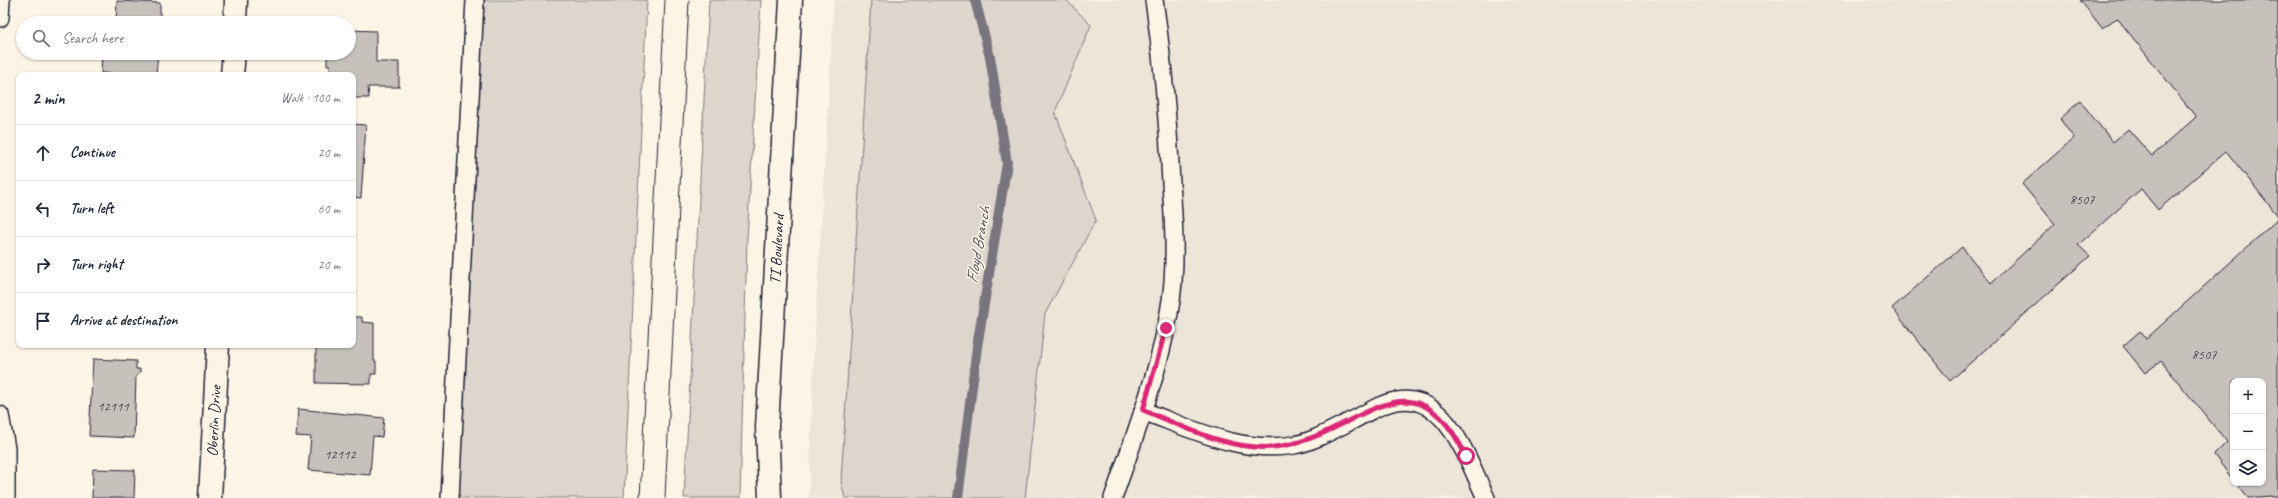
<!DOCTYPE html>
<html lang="en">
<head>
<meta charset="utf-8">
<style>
  body { margin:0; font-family:Caveat,sans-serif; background:#f2f2f3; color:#1f2937 }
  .controls { position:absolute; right:12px; bottom:12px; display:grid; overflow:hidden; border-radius:8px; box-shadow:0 1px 3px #0004 }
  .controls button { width:36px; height:36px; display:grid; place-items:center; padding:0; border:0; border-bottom:1px solid #e0e1e3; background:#fff; color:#1f2937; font:20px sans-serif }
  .stop { position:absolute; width:12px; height:12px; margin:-9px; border:3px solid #db2777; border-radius:50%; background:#fff }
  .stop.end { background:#db2777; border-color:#fff; box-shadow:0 1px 4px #0008 }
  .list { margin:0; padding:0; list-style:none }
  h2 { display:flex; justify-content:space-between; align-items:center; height:52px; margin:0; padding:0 16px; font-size:17px }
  h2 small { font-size:13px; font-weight:400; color:#747a83 }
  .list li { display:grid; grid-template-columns:26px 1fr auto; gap:12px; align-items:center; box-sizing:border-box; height:56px; padding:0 16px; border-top:1px solid #e0e1e3 }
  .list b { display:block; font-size:15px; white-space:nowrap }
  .list em { font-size:13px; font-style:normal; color:#747a83 }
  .icon { flex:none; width:22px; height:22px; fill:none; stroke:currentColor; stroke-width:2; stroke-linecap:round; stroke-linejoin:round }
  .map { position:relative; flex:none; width:2278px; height:498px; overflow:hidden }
  .search { position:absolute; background:#fff; box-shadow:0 1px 3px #0004; left:16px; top:16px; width:340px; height:44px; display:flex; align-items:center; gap:10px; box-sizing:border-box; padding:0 14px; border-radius:22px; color:#747a83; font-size:15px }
  .panel { position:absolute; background:#fff; box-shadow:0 1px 3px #0004; left:16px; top:72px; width:340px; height:276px; border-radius:8px }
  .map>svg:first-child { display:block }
  .built { fill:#ece5d8; fill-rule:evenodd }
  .green { fill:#dcd6cc; stroke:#7f7c84 }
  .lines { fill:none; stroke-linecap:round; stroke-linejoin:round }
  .stream { stroke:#78757e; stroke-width:10 }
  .building { fill:#c6c1bb; stroke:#22223b }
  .service-casing { stroke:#22223b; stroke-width:20 }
  .minor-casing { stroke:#22223b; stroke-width:25 }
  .tertiary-casing { stroke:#22223b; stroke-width:25 }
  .service { stroke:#fcf5e5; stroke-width:17 }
  .minor { stroke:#fcf5e5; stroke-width:22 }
  .tertiary { stroke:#fcf5e5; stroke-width:22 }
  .tram { stroke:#22223b; stroke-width:1 }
  .route { stroke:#db2777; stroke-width:5 }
  .labels { text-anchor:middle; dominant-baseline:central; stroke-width:3; stroke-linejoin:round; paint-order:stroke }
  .number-label { font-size:14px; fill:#4b4a5b }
  .street-label { font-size:16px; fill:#22223b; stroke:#fcf5e5 }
  .water-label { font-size:17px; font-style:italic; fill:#545362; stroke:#fcf5e5 }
</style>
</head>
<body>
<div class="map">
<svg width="2278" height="498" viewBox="0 0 2278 498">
  <rect width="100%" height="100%" fill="#fcf5e5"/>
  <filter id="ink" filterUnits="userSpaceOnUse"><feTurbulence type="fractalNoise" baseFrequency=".025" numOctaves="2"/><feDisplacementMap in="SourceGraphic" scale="8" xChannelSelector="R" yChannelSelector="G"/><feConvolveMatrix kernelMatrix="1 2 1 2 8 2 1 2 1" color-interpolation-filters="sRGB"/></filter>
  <g filter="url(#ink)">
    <path class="built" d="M834,0H2278V498H809L814,348ZM2233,381H2263V483H2233Z"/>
    <g class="green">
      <path d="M466,0H647L624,498H441Z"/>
      <path d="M709,0H761L747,240L740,498H684Z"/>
      <path d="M871,0H1066L1091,25L1055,112L1096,220L1045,314L1025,498H845L841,481Z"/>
    </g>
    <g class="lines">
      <path class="stream" d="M958,498L977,347L1007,163L990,57L975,0"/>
    </g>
    <g class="building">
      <path d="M2080,0H2278V216L2226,151L2158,210L2141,189L2078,245L2090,256L1950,381L1892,308L1962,247L1991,283L2055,224L2022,184L2074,138L2060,119L2080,101L2113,142L2128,129L2152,156L2196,117L2117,18L2102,28Z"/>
      <path d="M117,1L160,3V23H116Z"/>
      <path d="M349,30L376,31V62H399V87H368L369,98H353V75H330V65H327V54L318,53H349Z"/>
      <path d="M102,53H158L156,75L101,73Z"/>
      <path d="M353,124L366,125L361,198L353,197Z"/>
      <path d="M2278,219V498L2270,496L2248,498L2236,483H2263V381H2233V480L2214,455L2227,442L2161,361L2145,373L2123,346L2140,331L2146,339Z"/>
      <path d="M353,317H362V322L374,323V361H376V374H371V384L316,383V345H353Z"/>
      <path d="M93,359L136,361V369H140V373L136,376L134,438L89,436Z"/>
      <path d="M298,409L384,418L382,437L373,436L370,475L308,470L311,437L296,436Z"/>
      <path d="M93,469L135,470L134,498H92Z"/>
    </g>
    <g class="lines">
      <g class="service-casing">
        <g id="service">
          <path d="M0,18L1,0"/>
          <path d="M1143,411C1192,429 1241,454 1294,445C1315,441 1334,429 1353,420C1367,413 1381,403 1397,401C1447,392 1469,463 1486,498"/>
          <path d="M0,415L6,448V498"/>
          <path d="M450,498L475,0"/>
          <path d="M1113,498C1134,438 1158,376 1169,313C1177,270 1174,226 1171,183C1168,122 1163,61 1154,0"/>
        </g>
      </g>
      <g class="minor-casing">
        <g id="minor">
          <path d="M235,23L236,0"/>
          <path d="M232,75L234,53"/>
          <path id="s1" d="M210,498L218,345"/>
        </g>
      </g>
      <g class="tertiary-casing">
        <g id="tertiary">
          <path id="s2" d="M770,498L767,427L791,0"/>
        </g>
      </g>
      <use href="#service" class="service"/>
      <use href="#minor" class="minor"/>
      <use href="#tertiary" class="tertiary"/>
      <g class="tram">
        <path d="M640,498L665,0"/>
        <path d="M665,498L689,0"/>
      </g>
    </g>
  </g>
  <g class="lines" filter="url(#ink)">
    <path class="route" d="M1166,328L1143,410C1183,426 1229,451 1274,447C1356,440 1411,342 1466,456"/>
  </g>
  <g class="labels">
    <g class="number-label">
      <text x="2082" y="199">8507</text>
      <text x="2204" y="354">8507</text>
      <text x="113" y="406">12111</text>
      <text x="340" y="454">12112</text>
    </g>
    <g class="street-label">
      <text stroke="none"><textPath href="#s2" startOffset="249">TI Boulevard</textPath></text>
      <text stroke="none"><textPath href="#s1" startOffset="77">Oberlin Drive</textPath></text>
    </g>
    <g class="water-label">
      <text transform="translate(978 245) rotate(-80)">Floyd Branch</text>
    </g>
  </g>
</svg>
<div class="controls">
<button>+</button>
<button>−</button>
<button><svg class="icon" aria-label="layers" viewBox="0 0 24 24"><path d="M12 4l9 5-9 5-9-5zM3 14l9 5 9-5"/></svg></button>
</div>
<div class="stop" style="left:1466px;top:456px"></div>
<div class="stop end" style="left:1166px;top:328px"></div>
<div class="search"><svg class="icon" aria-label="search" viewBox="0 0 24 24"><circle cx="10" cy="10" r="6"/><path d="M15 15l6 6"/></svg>Search here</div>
<section class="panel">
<h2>2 min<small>Walk · 100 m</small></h2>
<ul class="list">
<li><svg class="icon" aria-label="ahead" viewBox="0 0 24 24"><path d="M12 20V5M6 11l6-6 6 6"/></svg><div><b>Continue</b></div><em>20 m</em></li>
<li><svg class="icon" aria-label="left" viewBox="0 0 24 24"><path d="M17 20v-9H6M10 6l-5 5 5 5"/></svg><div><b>Turn left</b></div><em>60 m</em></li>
<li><svg class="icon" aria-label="right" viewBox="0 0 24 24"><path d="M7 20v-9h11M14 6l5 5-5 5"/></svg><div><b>Turn right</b></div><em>20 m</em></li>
<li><svg class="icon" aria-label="arrive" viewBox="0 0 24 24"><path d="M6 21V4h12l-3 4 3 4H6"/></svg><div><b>Arrive at destination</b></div></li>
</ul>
</section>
</div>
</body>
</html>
